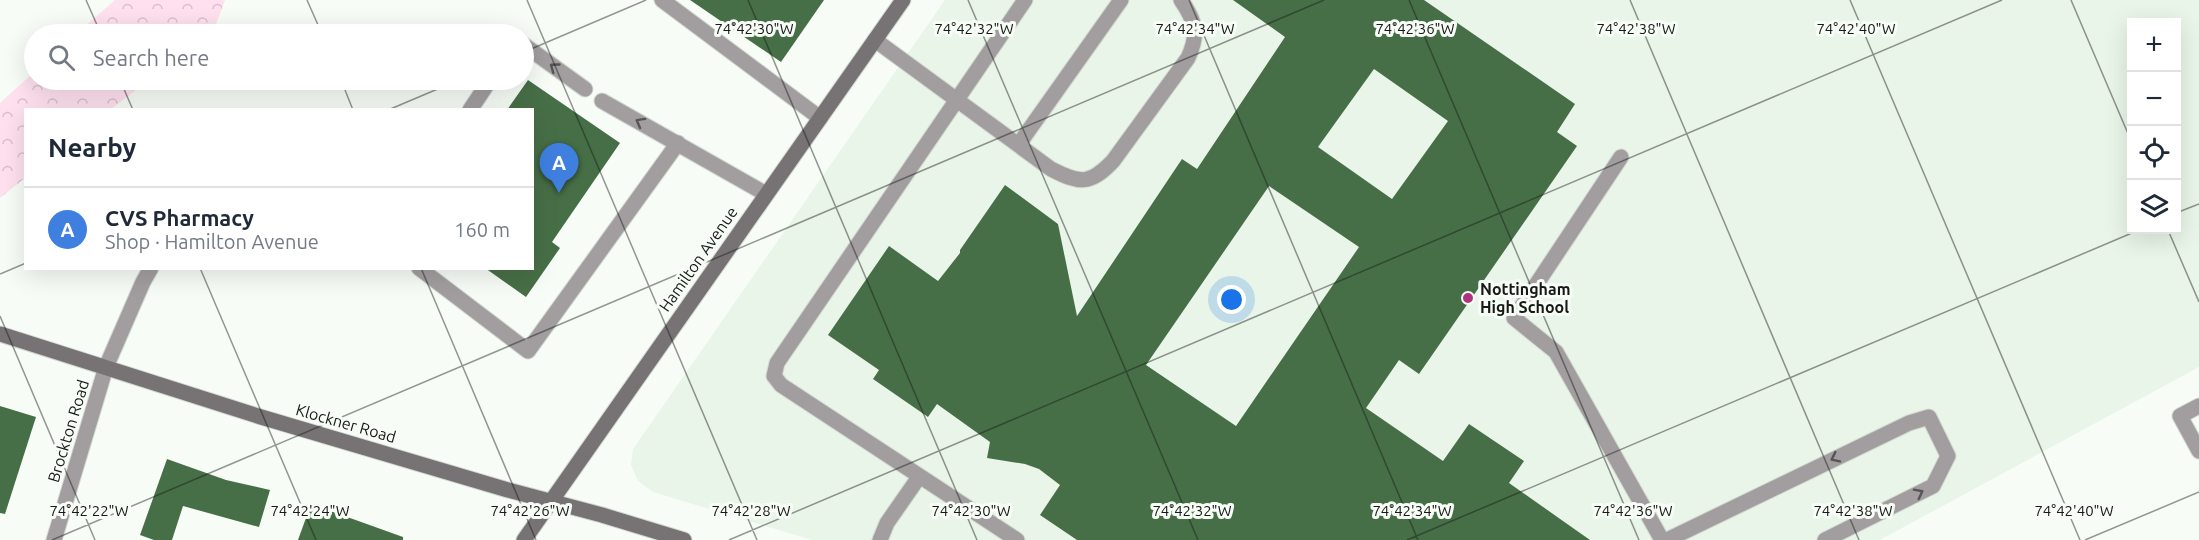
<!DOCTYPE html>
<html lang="en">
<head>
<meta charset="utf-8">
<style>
  body { margin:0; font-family:Ubuntu,sans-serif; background:#f2f2f3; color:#1f2937 }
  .controls { position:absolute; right:18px; top:18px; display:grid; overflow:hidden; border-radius:0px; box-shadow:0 6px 24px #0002 }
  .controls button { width:54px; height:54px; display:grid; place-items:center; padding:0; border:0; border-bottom:2px solid #e0e1e3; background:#fff; color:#1f2937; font:30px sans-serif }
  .you { position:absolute; left:1232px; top:300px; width:21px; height:21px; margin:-15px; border:4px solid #fff; border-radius:50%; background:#1a73e8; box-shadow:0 0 0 9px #1a73e833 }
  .badge { display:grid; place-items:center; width:39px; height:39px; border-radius:50%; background:#0f766e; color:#fff; font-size:20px; font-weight:700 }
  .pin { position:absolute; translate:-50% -50px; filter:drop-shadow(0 2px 3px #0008) }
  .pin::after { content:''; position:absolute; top:32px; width:21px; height:18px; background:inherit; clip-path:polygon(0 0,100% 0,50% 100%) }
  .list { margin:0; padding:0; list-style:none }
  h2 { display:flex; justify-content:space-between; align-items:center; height:78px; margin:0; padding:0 24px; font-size:26px }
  h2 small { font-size:20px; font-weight:400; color:#747a83 }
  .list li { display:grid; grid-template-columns:39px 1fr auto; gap:18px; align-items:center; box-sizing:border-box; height:84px; padding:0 24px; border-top:2px solid #e0e1e3 }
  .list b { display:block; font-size:22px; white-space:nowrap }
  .list p { margin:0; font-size:20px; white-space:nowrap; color:#747a83 }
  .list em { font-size:20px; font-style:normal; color:#747a83 }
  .icon { flex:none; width:33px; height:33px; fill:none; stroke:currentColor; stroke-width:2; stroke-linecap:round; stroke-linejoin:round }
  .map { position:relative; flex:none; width:2199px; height:540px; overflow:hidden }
  .search { position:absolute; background:#fff; box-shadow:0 6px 24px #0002; left:24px; top:24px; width:510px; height:66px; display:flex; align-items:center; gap:15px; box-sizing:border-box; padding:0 21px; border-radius:33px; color:#747a83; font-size:22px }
  .panel { position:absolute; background:#fff; box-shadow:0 6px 24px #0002; left:24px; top:108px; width:510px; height:162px; border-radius:0px }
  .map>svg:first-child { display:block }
  .built { fill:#e9f5e8; fill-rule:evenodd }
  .forest { fill:url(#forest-crowns) }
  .building { fill:#476f47; fill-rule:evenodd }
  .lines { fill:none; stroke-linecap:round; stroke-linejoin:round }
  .service-casing { stroke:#d3d9d2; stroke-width:17 }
  .minor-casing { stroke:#d3d9d2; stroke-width:17 }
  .secondary-casing { stroke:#d3d9d2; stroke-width:17 }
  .service { stroke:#a29ea0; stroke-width:15 }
  .minor { stroke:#a29ea0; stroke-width:15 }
  .secondary { stroke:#777274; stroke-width:15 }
  .oneway { stroke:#565555 }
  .ticks { fill:none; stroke:#171917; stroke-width:1.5; stroke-opacity:0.45 }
  .poi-dot { fill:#b03180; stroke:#f7fdf6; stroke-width:2 }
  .labels { text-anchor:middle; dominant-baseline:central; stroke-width:6; stroke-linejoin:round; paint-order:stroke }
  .street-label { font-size:16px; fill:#171917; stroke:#f7fdf6 }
  .poi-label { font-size:16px; font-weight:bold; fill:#171917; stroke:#f7fdf6; text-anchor:start }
  .ticks-label { font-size:15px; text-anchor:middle; fill:#171917; stroke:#f7fdf6; stroke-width:6; stroke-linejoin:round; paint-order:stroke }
</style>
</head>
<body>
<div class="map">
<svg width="2199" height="540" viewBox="0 0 2199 540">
  <defs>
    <pattern id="forest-crowns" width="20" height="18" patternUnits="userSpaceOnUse" patternTransform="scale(1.5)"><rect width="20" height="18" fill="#fee0ef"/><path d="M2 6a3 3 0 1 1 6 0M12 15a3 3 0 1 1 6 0" fill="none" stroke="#d9c0cc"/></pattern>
  </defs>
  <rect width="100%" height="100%" fill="#f7fdf6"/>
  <path class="built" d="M945,0H2199V367L1880,540H812L653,492L638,481L631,465L633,449ZM2132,22H2176V230H2132Z"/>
  <g class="forest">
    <path d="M115,0H225L215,27L206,34H76Z"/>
    <path d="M34,72V80H149L111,109L26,110L25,178L0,198V103Z"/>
  </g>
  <g class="building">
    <path d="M690,0H824L781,62Z"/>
    <path d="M1233,0H1424L1575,104L1557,132L1577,146L1419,374L1399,360L1366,408L1443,461L1469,424L1524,461L1509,483L1590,540H1077L1040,515L1060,485L1039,469L1025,464L987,458L990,442L937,404L928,417L873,379L879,370L828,335L889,246L938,281L960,253V250L1005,185L1058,224L1077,316L1182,159L1197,169L1285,37ZM1374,69L1448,121L1392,199L1318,147ZM1269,186L1359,247L1236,426L1146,365Z"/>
    <path d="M528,80L620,143L552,242L560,248L526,297L485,268H532V110H507Z"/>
    <path d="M0,406L36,417L5,514L0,513Z"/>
    <path d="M167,459L226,480L270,490L259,527L183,506L172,540H154L140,535Z"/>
    <path d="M311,504L403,537V540H298Z"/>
  </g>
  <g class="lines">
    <g class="service-casing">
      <g id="service">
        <path d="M662,0L820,118"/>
        <path d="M875,40L1051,169C1080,184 1090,185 1113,161L1188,58C1199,34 1196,22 1181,0"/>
        <path d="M524,45L585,89"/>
        <path d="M602,101L766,194"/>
        <path d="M470,110L490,80"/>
        <path d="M1019,144L1121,0"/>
        <path d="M1621,157L1514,318L1556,352L1662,540"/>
        <path d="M419,268L528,351L678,143"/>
        <path d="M106,367L143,282L151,268"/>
        <path d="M880,540L887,523L919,477"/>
        <path d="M1017,540L781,385L774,376L777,363L1025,0"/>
        <path d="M1667,540L1909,423L1929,417L1948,456L1933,486L1825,540"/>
      </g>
    </g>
    <g class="minor-casing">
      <g id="minor">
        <path d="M2199,406L2180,416L2199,451"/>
        <path d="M54,540L106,367"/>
      </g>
    </g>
    <g class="secondary-casing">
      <g id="secondary">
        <path d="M0,334L261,417L508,490L602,515L684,540"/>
        <path d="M524,540L903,0"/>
      </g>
    </g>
    <use href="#service" class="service"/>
    <use href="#minor" class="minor"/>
    <use href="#secondary" class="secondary"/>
  </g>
  <defs><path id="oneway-chevron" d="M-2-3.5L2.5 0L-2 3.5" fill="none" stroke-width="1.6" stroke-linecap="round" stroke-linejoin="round" transform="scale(1.5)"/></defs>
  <g class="oneway">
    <use href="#oneway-chevron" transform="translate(554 67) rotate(-144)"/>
    <use href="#oneway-chevron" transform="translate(640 122) rotate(-151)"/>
    <use href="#oneway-chevron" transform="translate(1835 458) rotate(154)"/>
    <use href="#oneway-chevron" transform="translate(1919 493) rotate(-27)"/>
  </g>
  <path class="ticks" d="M86,0L101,34M307,0L322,34M527,0L757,540M748,0L977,540M968,0L1198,540M1189,0L1418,540M1409,0L1639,540M1630,0L1859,540M1850,0L2080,540M2071,0L2132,143M524,52L646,0M120,80L133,110M341,80L353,110M388,110L459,80M2176,213L2199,204M2168,230L2199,302M200,268L316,540M421,268L536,540M0,274L26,263M0,316L95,540M52,540L1324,0M729,540L2002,0M1407,540L2139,230M2085,540L2199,492"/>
  <circle class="poi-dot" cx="1468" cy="298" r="6"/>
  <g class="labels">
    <g class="street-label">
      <text transform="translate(698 259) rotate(-55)">Hamilton Avenue</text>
      <text transform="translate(346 423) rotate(16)">Klockner Road</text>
      <text transform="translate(68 431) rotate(-73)">Brockton Road</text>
    </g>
    <g class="poi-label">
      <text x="1480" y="289">Nottingham<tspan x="1480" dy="18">High School</tspan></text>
    </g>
  </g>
  <g class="ticks-label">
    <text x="754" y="34">74°42'30"W</text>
    <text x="974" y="34">74°42'32"W</text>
    <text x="1195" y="34">74°42'34"W</text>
    <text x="1415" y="34">74°42'36"W</text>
    <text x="1636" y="34">74°42'38"W</text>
    <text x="1856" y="34">74°42'40"W</text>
    <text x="89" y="516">74°42'22"W</text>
    <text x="310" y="516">74°42'24"W</text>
    <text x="530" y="516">74°42'26"W</text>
    <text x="751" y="516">74°42'28"W</text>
    <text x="971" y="516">74°42'30"W</text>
    <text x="1192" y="516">74°42'32"W</text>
    <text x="1412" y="516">74°42'34"W</text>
    <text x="1633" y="516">74°42'36"W</text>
    <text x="1853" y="516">74°42'38"W</text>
    <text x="2074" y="516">74°42'40"W</text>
  </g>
</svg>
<div class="controls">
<button>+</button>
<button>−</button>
<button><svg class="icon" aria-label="locate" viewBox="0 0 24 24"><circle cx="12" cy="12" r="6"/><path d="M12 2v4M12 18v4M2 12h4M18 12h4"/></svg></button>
<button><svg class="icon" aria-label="layers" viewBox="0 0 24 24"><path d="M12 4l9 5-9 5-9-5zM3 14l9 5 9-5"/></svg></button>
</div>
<div class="you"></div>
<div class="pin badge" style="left:559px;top:193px;background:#3f7fe0">A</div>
<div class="search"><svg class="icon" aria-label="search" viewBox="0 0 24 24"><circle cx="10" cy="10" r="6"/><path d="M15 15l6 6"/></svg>Search here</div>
<section class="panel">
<h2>Nearby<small></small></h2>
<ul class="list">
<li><span class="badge" style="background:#3f7fe0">A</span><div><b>CVS Pharmacy</b><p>Shop · Hamilton Avenue</p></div><em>160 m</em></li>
</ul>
</section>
</div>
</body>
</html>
